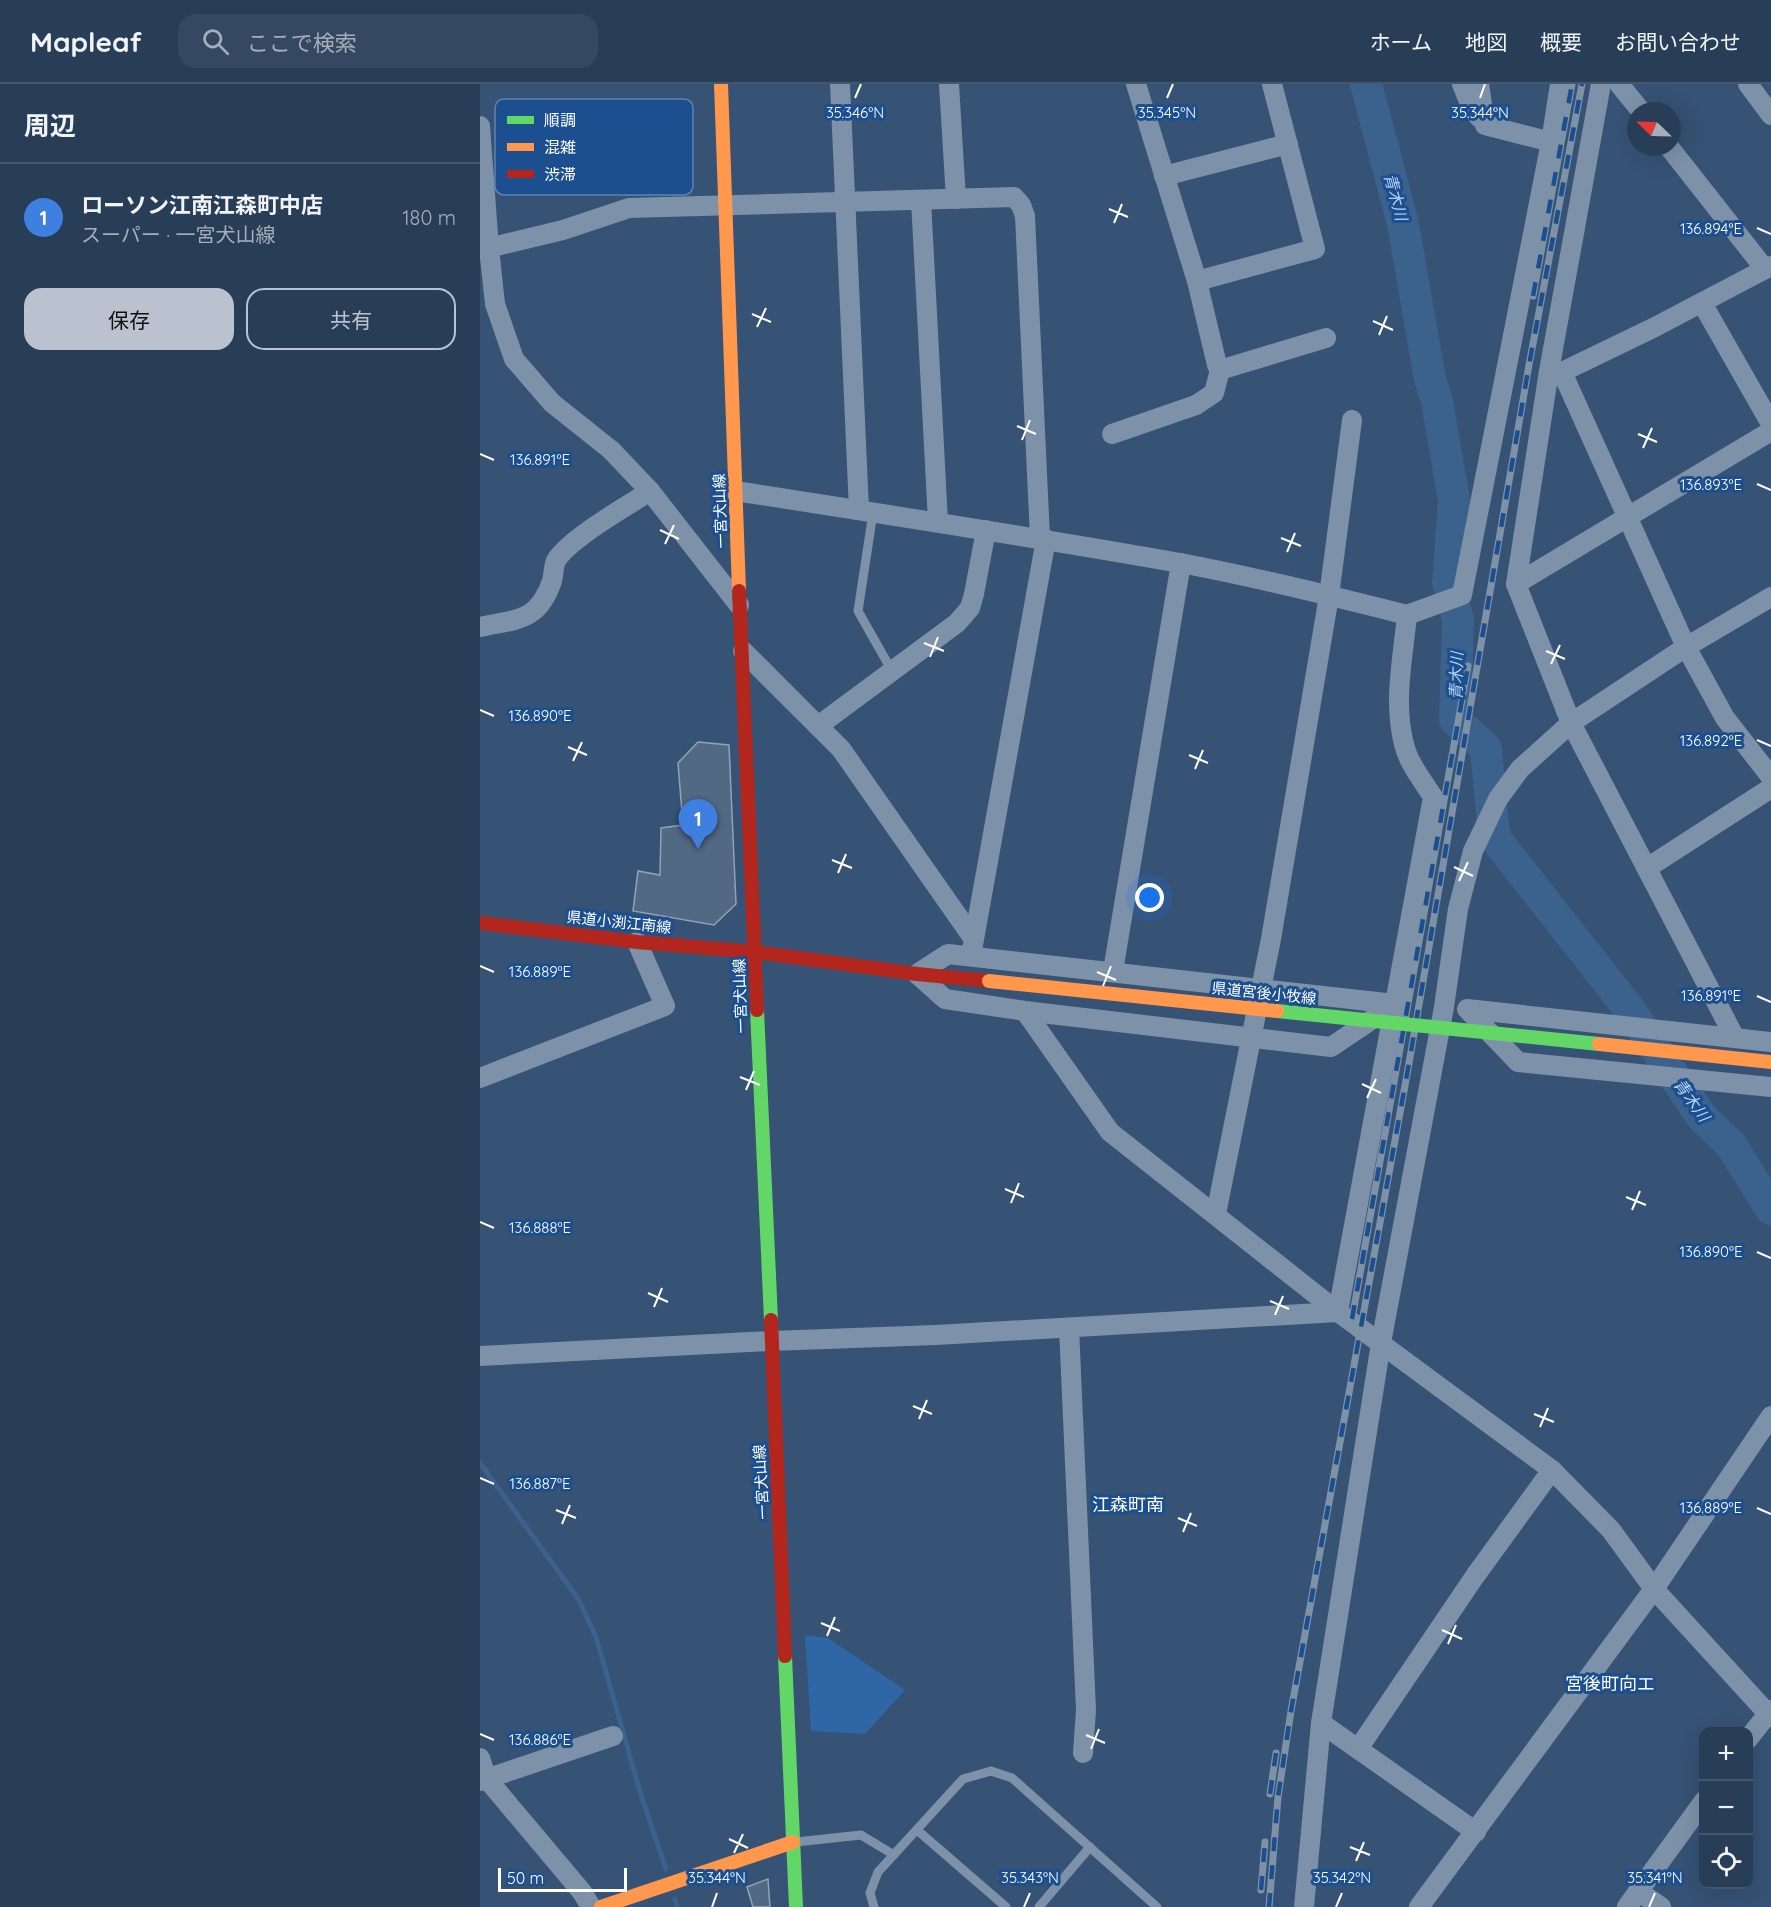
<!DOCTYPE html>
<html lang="ja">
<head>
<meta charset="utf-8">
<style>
  body { margin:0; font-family:Quicksand,"Noto Sans JP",sans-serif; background:#344961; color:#f1f3f6 }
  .controls { position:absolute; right:18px; bottom:18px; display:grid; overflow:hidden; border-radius:12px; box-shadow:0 6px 24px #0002 }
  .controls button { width:54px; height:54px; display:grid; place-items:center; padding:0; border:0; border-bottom:2px solid #44576d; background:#283e57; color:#f1f3f6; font:30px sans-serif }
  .compass { position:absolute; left:1147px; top:18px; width:54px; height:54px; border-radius:50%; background:#283e57; box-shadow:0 6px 24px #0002; rotate:293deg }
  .scale { position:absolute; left:18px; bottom:15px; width:129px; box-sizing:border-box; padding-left:6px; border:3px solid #fff; border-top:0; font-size:16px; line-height:21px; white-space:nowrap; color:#fff; -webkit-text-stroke:4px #1b4f8f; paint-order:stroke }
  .you { position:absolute; left:670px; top:814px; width:21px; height:21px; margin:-15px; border:4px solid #fff; border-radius:50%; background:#1a73e8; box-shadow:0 0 0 9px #1a73e833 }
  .badge { display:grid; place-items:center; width:39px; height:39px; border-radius:50%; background:#b9c2ce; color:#fff; font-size:20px; font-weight:700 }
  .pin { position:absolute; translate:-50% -50px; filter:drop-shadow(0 2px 3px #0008) }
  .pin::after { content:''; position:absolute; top:32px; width:21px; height:18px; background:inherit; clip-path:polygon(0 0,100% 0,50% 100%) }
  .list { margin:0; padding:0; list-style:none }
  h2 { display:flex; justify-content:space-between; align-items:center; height:78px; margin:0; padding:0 24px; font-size:26px }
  h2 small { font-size:20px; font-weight:400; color:#a5aeba }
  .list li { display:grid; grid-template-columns:39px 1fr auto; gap:18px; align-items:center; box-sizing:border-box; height:108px; padding:0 24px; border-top:2px solid #44576d }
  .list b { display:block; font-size:22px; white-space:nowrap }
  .list p { margin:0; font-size:20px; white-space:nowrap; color:#a5aeba }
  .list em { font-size:20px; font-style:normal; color:#a5aeba }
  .actions { display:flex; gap:12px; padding:18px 24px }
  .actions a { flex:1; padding:14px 0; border:2px solid #b9c2ce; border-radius:18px; text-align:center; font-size:21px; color:#b9c2ce }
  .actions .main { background:#b9c2ce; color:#111 }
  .icon { flex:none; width:33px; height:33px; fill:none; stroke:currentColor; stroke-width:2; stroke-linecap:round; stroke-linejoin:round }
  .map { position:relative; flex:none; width:1291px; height:1823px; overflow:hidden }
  header { display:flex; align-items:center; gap:36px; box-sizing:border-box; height:84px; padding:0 30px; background:#283e57; border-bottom:2px solid #44576d }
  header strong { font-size:28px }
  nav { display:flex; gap:33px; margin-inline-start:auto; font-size:21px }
  .search { width:420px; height:54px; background:#344961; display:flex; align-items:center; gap:15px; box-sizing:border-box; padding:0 21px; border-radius:18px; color:#a5aeba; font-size:22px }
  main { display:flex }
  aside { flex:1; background:#283e57 }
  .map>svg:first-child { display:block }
  .green { fill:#2f66a5 }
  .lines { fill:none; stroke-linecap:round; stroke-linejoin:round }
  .stream { stroke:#3b618d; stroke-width:5 }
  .river { stroke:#3b618d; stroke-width:32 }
  .building { fill:#526984; stroke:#92a2b6; stroke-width:1.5 }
  .lane { stroke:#7d92a8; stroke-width:9 }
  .street { stroke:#7d92a8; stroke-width:20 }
  .fast { stroke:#63d668; stroke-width:14 }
  .slow { stroke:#ff974d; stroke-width:14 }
  .jam { stroke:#b3261e; stroke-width:14 }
  .rail-casing { stroke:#7e92a7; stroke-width:7 }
  .rail { stroke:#1b4f8f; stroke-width:4.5; stroke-dasharray:14; stroke-linecap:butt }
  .fast-bridge { stroke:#63d668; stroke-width:14 }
  .slow-bridge { stroke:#ff974d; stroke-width:14 }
  .ticks { fill:none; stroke:#fff; stroke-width:2 }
  .labels { text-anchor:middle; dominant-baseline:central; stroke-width:6; stroke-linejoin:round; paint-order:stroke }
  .street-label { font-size:15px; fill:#fff; stroke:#1b4f8f }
  .water-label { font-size:16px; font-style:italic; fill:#b5d3f5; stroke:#1b4f8f }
  .quarter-label { font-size:18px; fill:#fff; stroke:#1b4f8f }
  .key { fill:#1b4f8f; stroke:#5f84b1; stroke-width:1.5 }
  .key-label { font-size:16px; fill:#fff }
  .ticks-label { font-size:15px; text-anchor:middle; fill:#fff; stroke:#1b4f8f; stroke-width:6; stroke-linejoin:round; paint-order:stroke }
</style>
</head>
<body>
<header>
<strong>Mapleaf</strong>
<div class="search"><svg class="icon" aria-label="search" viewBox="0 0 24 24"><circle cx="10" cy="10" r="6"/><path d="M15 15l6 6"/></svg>ここで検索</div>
<nav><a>ホーム</a><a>地図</a><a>概要</a><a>お問い合わせ</a></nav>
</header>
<main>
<aside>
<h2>周辺<small></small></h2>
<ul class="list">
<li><span class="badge" style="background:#3f7fe0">1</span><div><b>ローソン江南江森町中店</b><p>スーパー · 一宮犬山線</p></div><em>180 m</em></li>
</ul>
<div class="actions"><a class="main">保存</a><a>共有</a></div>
</aside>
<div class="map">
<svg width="1291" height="1823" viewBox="0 0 1291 1823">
  <rect width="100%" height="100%" fill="#365274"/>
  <path class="green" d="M325,1551L348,1554L425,1606L385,1650L331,1647Z"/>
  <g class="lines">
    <g class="stream">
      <path d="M0,1379L99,1516L116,1553L161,1711L186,1785"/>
      <path d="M195,1815L197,1823"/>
    </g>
    <path class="river" d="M886,0L923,140L950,295L957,317L974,416L968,499L978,535L975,636L1006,664L1014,753L1150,926L1221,1032L1251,1061L1291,1125"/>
  </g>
  <g class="building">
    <path d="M218,658L249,661L256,820L234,841L153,827L158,787L180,791L181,744L203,741L198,679Z"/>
    <path d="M288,1795L290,1823H273L267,1803Z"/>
  </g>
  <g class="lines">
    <g class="lane">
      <path d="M393,429L378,527L412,587"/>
      <path d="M437,1746L526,1823"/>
      <path d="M316,1758L381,1751L414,1771"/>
      <path d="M394,1823L390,1809L398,1788L483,1695L511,1687L532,1694L677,1823"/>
      <path d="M559,1823L610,1763"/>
    </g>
    <g class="street">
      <path d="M360,0L379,426"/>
      <path d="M469,0L476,115"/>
      <path d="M656,0L717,197L835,165L792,0"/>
      <path d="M982,0L992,25L1000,34"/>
      <path d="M999,0L1005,41L1071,58L1080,0"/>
      <path d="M1121,0L1069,287L1036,500L1091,639L1255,954"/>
      <path d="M1139,0L1161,27"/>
      <path d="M1268,0L1291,31"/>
      <path d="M0,42L9,164L15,220L34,275L72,319L131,366L170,407L259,521"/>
      <path d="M1189,63L1285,185"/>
      <path d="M684,92L808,60"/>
      <path d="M441,116L458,438"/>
      <path d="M0,166L83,146L149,124L534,113L541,121L545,132L560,454"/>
      <path d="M717,197L737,281L740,286L846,254"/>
      <path d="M1222,219L1291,340"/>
      <path d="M1071,287L1082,288L1173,244L1291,182"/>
      <path d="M1082,288L1206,563L1245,634L1291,693"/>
      <path d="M632,350L716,321L734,309L740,286"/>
      <path d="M255,407C404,430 552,453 700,479C776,493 852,512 927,531C923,574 913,618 924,660C928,679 943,697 953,713L858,1228"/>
      <path d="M1036,500L1291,347"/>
      <path d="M927,531L982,511L1071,58"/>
      <path d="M0,543C37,535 58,538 72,497C74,490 73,481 77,475C92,453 146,423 170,407"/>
      <path d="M263,567L361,665L493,854"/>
      <path d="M338,642L477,539L490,524L494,510L506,446"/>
      <path d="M1167,784L1291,704"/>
      <path d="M468,870L915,920L851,963L545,927L465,915L437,890Z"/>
      <path d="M491,872L566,455"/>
      <path d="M633,887L701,479"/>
      <path d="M545,927L630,1048L858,1228L1072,1386L1131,1446L1174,1505L1291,1633"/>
      <path d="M1291,958L987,925L1038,978L1291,1003"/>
      <path d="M0,994L185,922L157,858"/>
      <path d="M736,1130L791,855L849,512L872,336"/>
      <path d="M589,1244L606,1626L603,1669"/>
      <path d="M0,1272L291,1257L456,1251L858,1228"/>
      <path d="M841,1639L996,1748"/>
      <path d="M1268,1655L1291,1626"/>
      <path d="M878,1665L995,1492L1072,1386"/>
      <path d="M0,1674L7,1695L102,1808L111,1823"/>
      <path d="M0,1697L133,1652"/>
      <path d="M1158,1807L1181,1823"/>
      <path d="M824,1823L841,1639L901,1259L964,923L978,825L993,767L1018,715L1040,685L1091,639L1206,563L1291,513"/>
      <path d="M939,1823L1174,1505L1291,1332"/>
      <path d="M1147,1823L1224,1717"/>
    </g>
    <g class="fast">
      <path d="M277,926L291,1236"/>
      <path d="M305,1572L316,1823"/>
    </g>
    <g class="slow">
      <path d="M241,0L259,507"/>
      <path d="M121,1823L313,1758"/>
    </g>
    <g class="jam">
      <path d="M259,507L277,926"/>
      <path d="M0,839L157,858L275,868L437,890L509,897"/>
      <path d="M291,1236L305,1572"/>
    </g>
    <g class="rail-casing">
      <g id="rail">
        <path d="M1053,212L1092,0"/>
        <path d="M872,1235L988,582"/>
        <path d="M790,1710L796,1669"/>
        <path d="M781,1806L785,1758"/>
        <path d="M789,1823L798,1713L811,1627L928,985L1049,281L1102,0"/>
      </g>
    </g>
    <use href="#rail" class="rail"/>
    <path class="fast-bridge" d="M797,927L1119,960"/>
    <g class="slow-bridge">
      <path d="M509,897L797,927"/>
      <path d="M1119,960L1291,978"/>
    </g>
  </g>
  <path class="ticks" d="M375,14L381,0M687,14L693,0M1000,14L1005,0M629,125L648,133M634,139L642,120M1277,144L1291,150M272,230L291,238M893,237L913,246M277,243L286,224M899,251L907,232M537,342L556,350M1158,350L1177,358M542,356L550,336M1163,364L1172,344M0,370L14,376M1277,400L1291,406M180,446L199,455M801,454L821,462M185,460L194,441M807,468L815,449M444,559L464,567M1066,567L1085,575M450,573L458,553M1071,580L1080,561M0,626L14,632M1277,656L1291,662M88,663L107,671M709,671L728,679M93,677L102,658M715,685L723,666M352,776L372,784M974,783L993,792M358,789L366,770M979,797L988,778M0,882L14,888M617,888L636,896M623,902L631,882M1277,912L1291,918M260,993L280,1001M882,1000L901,1009M266,1006L274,987M887,1014L896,995M525,1105L544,1113M1146,1113L1166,1121M531,1119L539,1099M1152,1126L1160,1107M0,1138L14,1144M1277,1168L1291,1174M168,1209L188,1218M790,1217L809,1225M174,1223L182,1204M795,1231L803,1212M433,1322L452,1330M1054,1330L1074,1338M439,1335L447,1316M1060,1343L1068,1324M0,1394L14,1400M1277,1424L1291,1430M76,1426L96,1434M698,1434L717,1442M82,1440L90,1421M703,1448L711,1429M341,1539L360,1547M962,1546L982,1555M347,1552L355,1533M968,1560L976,1541M0,1650L14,1656M606,1651L625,1659M611,1665L619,1645M249,1755L268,1764M870,1763L890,1771M254,1769L263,1750M876,1777L884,1758M232,1823L237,1809M544,1823L550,1809M856,1823L862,1809M1169,1823L1175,1809"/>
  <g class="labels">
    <g class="street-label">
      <text transform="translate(240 427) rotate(-92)">一宮犬山線</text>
      <text transform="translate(139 838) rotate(6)">県道小渕江南線</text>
      <text transform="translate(784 909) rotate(6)">県道宮後小牧線</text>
      <text transform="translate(260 912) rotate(-92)">一宮犬山線</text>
      <text transform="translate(281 1398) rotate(-93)">一宮犬山線</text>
    </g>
    <g class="water-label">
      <text transform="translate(916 113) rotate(75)">青木川</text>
      <text transform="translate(976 592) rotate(-89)">青木川</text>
      <text transform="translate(1212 1016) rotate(54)">青木川</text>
    </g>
    <g class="quarter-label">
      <text x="648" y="1420">江森町南</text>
      <text x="1130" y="1599">宮後町向エ</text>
    </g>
  </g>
  <rect x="15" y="15" width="198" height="96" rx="9" class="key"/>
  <rect x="27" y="32" width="27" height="8" fill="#63d668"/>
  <rect x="27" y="59" width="27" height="8" fill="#ff974d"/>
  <rect x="27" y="86" width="27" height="8" fill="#b3261e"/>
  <g class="key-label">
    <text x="64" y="42">順調</text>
    <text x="64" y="69">混雑</text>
    <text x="64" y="96">渋滞</text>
  </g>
  <g class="ticks-label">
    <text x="375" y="34">35.346°N</text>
    <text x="687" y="34">35.345°N</text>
    <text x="1000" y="34">35.344°N</text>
    <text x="1231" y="150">136.894°E</text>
    <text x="60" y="381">136.891°E</text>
    <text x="1231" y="406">136.893°E</text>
    <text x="60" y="637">136.890°E</text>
    <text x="1231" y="662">136.892°E</text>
    <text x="60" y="893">136.889°E</text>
    <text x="1231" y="917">136.891°E</text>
    <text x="60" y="1149">136.888°E</text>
    <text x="1231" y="1173">136.890°E</text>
    <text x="60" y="1405">136.887°E</text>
    <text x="1231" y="1429">136.889°E</text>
    <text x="60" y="1661">136.886°E</text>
    <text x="237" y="1799">35.344°N</text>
    <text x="550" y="1799">35.343°N</text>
    <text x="862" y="1799">35.342°N</text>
    <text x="1175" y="1799">35.341°N</text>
  </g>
</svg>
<div class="controls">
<button>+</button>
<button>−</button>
<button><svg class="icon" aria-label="locate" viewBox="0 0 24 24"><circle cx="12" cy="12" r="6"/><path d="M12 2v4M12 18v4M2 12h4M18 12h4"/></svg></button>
</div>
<svg class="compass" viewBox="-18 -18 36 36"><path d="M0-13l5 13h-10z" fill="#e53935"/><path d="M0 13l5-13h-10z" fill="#a5aeba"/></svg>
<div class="scale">50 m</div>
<div class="you"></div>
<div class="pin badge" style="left:218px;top:765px;background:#3f7fe0">1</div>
</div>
</main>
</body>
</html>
